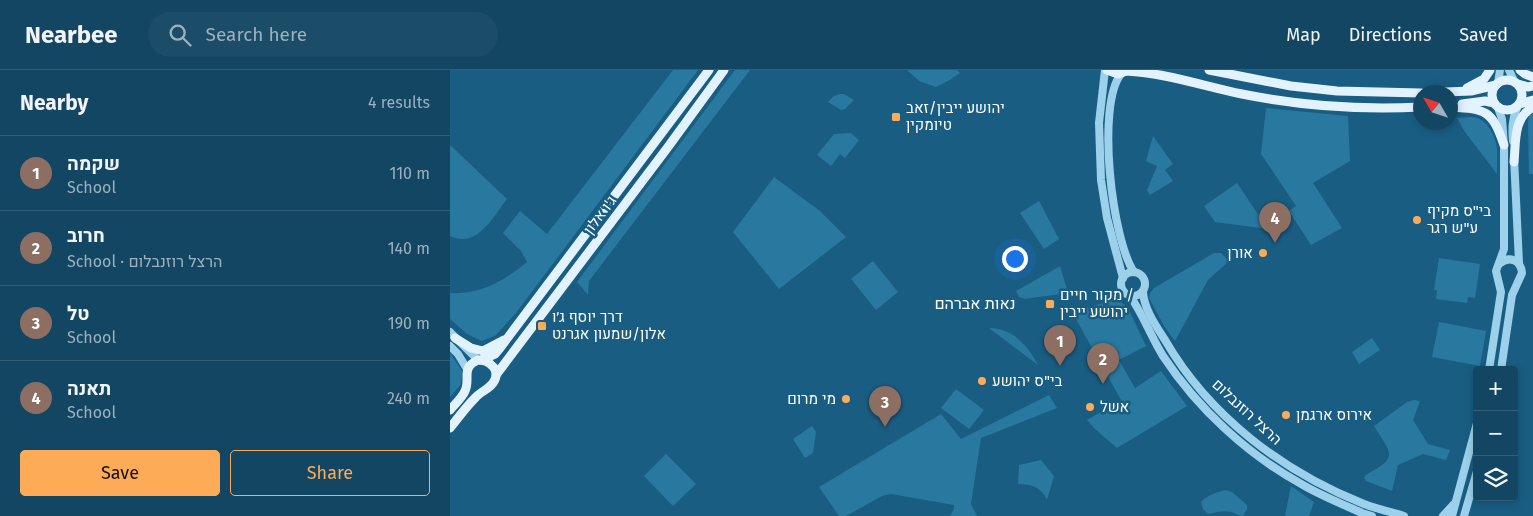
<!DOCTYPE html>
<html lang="en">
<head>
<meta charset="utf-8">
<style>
  body { margin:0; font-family:"Fira Sans",Heebo,sans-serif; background:#1c4d68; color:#f1f3f6 }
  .controls { position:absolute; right:15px; bottom:15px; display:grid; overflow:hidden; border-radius:5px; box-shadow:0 2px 8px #0003 }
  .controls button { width:45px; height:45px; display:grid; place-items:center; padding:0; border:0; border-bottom:1px solid #325e77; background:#134662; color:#f1f3f6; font:25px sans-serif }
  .compass { position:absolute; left:963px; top:15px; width:45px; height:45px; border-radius:50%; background:#134662; box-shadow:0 2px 8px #0003; rotate:309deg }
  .you { position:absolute; left:564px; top:188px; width:18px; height:18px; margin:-12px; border:4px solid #fff; border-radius:50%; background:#1a73e8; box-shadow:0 0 0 8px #1a73e833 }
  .badge { display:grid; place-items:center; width:32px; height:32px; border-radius:50%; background:#feab58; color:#fff; font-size:16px; font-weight:700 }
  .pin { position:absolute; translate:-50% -41px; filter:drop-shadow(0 1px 2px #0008) }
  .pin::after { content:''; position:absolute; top:26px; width:18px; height:15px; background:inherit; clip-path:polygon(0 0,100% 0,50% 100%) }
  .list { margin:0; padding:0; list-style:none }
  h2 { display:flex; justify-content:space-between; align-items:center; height:65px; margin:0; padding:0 20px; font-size:21px }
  h2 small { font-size:16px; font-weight:400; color:#9db1be }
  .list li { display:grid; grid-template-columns:32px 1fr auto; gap:15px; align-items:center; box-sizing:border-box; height:75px; padding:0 20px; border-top:1px solid #325e77 }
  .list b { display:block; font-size:19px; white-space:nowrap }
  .list p { margin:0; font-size:16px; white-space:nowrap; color:#9db1be }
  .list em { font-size:16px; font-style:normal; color:#9db1be }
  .actions { display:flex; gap:10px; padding:15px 20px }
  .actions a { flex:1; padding:11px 0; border:1px solid #feab58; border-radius:5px; text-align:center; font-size:18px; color:#feab58 }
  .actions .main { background:#feab58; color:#111 }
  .icon { flex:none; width:28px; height:28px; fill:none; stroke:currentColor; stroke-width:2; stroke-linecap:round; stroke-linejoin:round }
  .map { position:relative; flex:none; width:1083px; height:446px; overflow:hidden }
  header { display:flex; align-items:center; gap:30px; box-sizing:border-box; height:70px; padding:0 25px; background:#134662; border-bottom:1px solid #325e77 }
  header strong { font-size:24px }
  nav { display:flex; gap:28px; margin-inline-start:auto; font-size:18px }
  .search { width:350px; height:45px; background:#1c4d68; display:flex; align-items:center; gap:12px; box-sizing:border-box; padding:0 18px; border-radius:28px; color:#9db1be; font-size:19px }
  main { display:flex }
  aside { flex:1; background:#134662 }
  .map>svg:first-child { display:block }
  .green { fill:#28789f }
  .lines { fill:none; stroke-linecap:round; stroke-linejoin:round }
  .minor { stroke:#9dd1eb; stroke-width:8 }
  .major { stroke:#e2f3ff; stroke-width:9 }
  .poi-dot { fill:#feab58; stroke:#195d82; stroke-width:2 }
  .labels { text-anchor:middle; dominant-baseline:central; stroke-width:5; stroke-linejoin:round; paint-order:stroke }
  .poi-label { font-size:15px; fill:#fff; stroke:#195d82; text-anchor:start }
  .street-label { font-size:15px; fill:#fff; stroke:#195d82 }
  .neighbourhood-label { font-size:16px; fill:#fff; stroke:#195d82 }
</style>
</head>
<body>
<header>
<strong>Nearbee</strong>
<div class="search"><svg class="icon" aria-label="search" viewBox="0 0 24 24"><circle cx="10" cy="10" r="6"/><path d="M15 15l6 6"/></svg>Search here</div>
<nav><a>Map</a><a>Directions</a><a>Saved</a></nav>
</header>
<main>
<aside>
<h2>Nearby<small>4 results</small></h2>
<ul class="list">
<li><span class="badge" style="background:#8d6e63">1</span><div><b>שקמה</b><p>School</p></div><em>110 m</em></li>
<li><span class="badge" style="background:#8d6e63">2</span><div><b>חרוב</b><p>School · הרצל רוזנבלום</p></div><em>140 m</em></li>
<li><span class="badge" style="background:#8d6e63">3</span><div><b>טל</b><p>School</p></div><em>190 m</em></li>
<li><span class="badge" style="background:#8d6e63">4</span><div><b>תאנה</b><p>School</p></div><em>240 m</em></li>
</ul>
<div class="actions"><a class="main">Save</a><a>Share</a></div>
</aside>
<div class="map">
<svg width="1083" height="446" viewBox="0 0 1083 446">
  <rect width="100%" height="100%" fill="#195d82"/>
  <g class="green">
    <path d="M223,0H248L66,243L45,266L32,271L17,264L0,249V223C30,225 54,211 77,192L71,181L53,163L70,141L97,164Z"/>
    <path d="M285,0H300L139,211L138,225L127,212Z"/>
    <path d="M457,0H507L510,3L498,11L486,17L469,11Z"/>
    <path d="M390,24H394L404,30L395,39L391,40L378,32L384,26Z"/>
    <path d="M816,38L898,46L900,91L863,113L892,158L861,175L839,141L846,136L811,84Z"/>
    <path d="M1083,41V104H1079L1078,53L1079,46Z"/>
    <path d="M1007,48C1013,48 1021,46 1027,48C1031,49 1034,52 1037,55C1050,72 1047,83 1047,104L1015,62Z"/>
    <path d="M401,63L409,70L395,88L390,84L381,96L367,85L384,64Z"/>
    <path d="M703,66L723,94L715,100L723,111L700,125L697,120L707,96L696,91Z"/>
    <path d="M0,75L57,129C43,147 27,179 0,166Z"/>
    <path d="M324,107L370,141L396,167L329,219L283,162Z"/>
    <path d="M787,113L818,159L765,152L754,136Z"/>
    <path d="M589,131L609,169L594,179L570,143Z"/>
    <path d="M764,183H771L779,191L758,210L725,271L714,256L699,228L700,223L704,218Z"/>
    <path d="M989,188L1030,194L1025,228L1018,227L1017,233L986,229L987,220H984Z"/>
    <path d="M423,191L448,222L426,240L401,209Z"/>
    <path d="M610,196L618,223L575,229L569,227L566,221Z"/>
    <path d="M663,230L671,232L678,238L696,276L669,290L685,318L711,301L737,336L667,378L645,359L637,350L671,330L622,242Z"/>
    <path d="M989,252L1036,261L1030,296L982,287Z"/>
    <path d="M539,258C563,258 577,275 588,295Z"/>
    <path d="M922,268L930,280L909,294L902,282Z"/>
    <path d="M0,283L12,301L11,314L0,327Z"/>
    <path d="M506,319L534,340L519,359L491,338Z"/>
    <path d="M599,325L607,338L531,368L521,434L527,446H500L504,439V435L441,424L432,426L396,446H389L369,417L491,344L511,369Z"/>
    <path d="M964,330L970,331L963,350L978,374L1000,380L996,390L973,384L948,395L942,421L916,411L914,408L916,405C949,387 942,385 924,356L957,332Z"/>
    <path d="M362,356L366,362L363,383L355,388L343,369Z"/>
    <path d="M216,384L246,414L223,436L194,406Z"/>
    <path d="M591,390L604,406L597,430C591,417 582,414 568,414L569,395Z"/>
    <path d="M841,416L864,432L859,446H835Z"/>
    <path d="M776,420L782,422L797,435V439L793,446C788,446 785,443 781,442C773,440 765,443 758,444L753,439L751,432C759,424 765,423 776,420Z"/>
  </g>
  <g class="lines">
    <g class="minor">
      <path d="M655,0L649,53L651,110L657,148L673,208"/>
      <path d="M1059,0L1064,11"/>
      <path d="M671,4C646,35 662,170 684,202"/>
      <path d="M1048,13L1050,0"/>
      <path d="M1063,71C1062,59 1062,49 1067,38"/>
      <path d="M1064,87L1069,193"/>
      <path d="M1049,194C1059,185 1071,190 1072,203L1062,225L1051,300"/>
      <circle cx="683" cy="214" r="12"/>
      <path d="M693,222C694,239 706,256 715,270C759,346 833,402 914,434C927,439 941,442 954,446"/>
      <path d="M680,226C693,244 701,267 713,286C748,339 798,385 853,415C872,426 892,434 912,443L922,446"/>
      <path d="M0,262L28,290"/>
      <path d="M0,276L8,284L17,299"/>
      <path d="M1039,300L1051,222L1046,201L1054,179V75L1052,49L1048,38"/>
      <path d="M993,446L1004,434"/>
      <path d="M1002,446L1027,353"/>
      <path d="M1014,446L1027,401"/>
    </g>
    <g class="major">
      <path d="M657,0L668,4L679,0"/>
      <path d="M759,0L841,16L887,21L971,23"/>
      <path d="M1070,0L1075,4L1083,7"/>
      <path d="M676,1C716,3 753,16 792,24C851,36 911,40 971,37"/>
      <circle cx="1057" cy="25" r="15"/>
      <path d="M1068,14L1078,17L1083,16"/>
      <path d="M1017,18L1034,9L1040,0"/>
      <path d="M995,22L1021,21L1046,15"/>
      <path d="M1012,34L1035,31L1044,33"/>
      <path d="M1070,34L1083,30"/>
      <path d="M1001,37C1036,39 1042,40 1054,75"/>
      <path d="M1064,92C1066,72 1063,48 1083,37"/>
      <path d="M5,268L21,278L33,281L54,270"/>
      <path d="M31,290L45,284L50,278L259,0"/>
      <path d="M46,305L218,77L274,0"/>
      <path d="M0,340C5,334 12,328 15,321C21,309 10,298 28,290C40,290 52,301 43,313C39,319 30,322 25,328C16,337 8,348 0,358"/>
    </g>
  </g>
  <g class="poi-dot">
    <rect x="441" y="42" width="10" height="10" rx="2.5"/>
    <circle cx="967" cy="150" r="5"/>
    <circle cx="813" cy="183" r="5"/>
    <rect x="595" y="229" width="10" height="10" rx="2.5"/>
    <rect x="87" y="251" width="10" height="10" rx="2.5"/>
    <circle cx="532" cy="311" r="5"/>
    <circle cx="396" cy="329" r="5"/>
    <circle cx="640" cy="337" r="5"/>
    <circle cx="836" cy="345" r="5"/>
  </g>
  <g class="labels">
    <g class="poi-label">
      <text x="456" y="38">יהושע ייבין/זאב<tspan x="456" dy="17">טיומקין</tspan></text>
      <text x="977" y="141">בי"ס מקיף<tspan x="977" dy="17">ע"ש רגר</tspan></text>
      <text x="803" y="183" text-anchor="end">אורן</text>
      <text x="610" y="225">מקור חיים /<tspan x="610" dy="17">יהושע ייבין</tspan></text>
      <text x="102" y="247">דרך יוסף ג׳ו<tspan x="102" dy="17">אלון/שמעון אגרנט</tspan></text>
      <text x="542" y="311">בי"ס יהושע</text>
      <text x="386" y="329" text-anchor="end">מי מרום</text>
      <text x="650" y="337">אשל</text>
      <text x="846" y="345">אירוס ארגמן</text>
    </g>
    <g class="street-label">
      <text transform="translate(150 145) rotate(-53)">ג'ו אלון</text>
      <text transform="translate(797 342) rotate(43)">הרצל רוזנבלום</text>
    </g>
    <g class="neighbourhood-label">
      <text x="525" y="233">נאות אברהם</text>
    </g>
  </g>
</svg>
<div class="controls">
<button>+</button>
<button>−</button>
<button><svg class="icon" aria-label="layers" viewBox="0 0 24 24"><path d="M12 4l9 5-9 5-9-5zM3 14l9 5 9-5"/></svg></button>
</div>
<svg class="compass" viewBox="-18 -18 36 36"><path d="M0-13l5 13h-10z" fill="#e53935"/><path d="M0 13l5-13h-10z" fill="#9db1be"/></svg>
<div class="you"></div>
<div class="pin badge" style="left:610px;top:296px;background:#8d6e63">1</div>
<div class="pin badge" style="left:653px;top:314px;background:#8d6e63">2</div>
<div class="pin badge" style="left:435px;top:357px;background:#8d6e63">3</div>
<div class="pin badge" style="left:825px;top:173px;background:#8d6e63">4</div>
</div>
</main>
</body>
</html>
